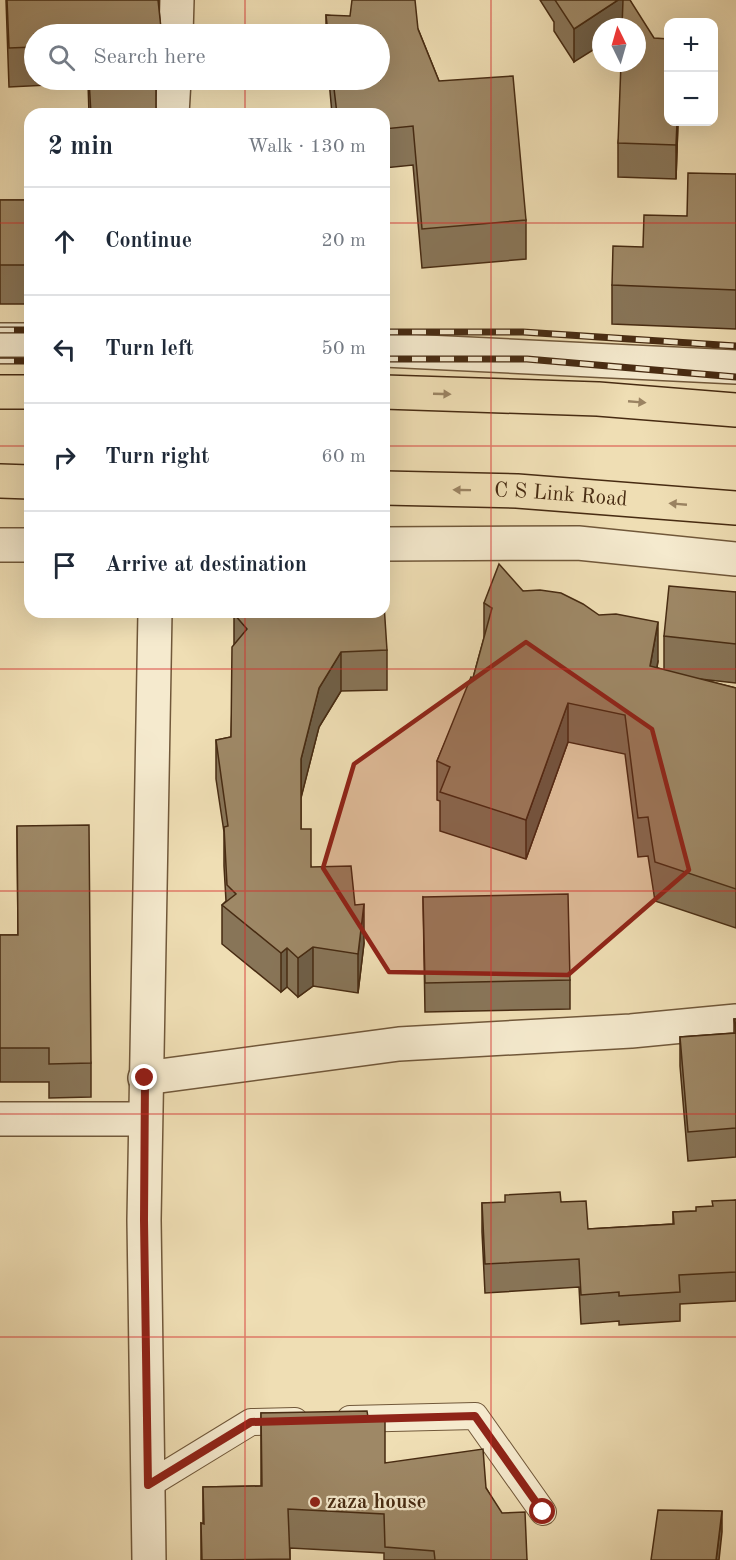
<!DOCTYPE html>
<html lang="en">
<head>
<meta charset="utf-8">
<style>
  body { margin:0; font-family:"Old Standard TT",serif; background:#f2f2f3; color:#1f2937 }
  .controls { position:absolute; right:18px; top:18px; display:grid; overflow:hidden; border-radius:12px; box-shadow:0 6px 24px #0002 }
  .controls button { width:54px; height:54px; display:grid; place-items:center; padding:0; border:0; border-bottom:2px solid #e0e1e3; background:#fff; color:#1f2937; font:30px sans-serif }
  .compass { position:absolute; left:592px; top:18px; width:54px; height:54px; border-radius:50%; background:#fff; box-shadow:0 6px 24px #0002; rotate:355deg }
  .stop { position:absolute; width:18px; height:18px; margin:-14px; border:4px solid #8f2418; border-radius:50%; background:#fff }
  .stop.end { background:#8f2418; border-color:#fff; box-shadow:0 2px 6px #0008 }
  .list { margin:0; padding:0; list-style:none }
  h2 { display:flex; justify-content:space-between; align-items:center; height:78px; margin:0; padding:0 24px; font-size:26px }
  h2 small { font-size:20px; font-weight:400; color:#747a83 }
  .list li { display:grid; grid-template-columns:39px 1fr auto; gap:18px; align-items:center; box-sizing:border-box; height:108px; padding:0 24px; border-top:2px solid #e0e1e3 }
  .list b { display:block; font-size:22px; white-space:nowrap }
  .list em { font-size:20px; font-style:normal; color:#747a83 }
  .icon { flex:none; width:33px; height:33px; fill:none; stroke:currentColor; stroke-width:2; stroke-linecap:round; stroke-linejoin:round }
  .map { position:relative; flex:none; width:736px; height:1560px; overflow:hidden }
  .search { position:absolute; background:#fff; box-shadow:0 6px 24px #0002; left:24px; top:24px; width:366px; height:66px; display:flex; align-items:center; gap:15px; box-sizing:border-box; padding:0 21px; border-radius:33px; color:#747a83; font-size:22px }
  .panel { position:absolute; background:#fff; box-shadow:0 6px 24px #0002; left:24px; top:108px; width:366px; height:510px; border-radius:18px }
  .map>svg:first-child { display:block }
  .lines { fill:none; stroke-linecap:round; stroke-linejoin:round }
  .service-casing { stroke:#71583a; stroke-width:28 }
  .minor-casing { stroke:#71583a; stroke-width:36 }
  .primary-casing { stroke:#472b12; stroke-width:36 }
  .service { stroke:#f5eace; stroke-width:26 }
  .minor { stroke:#f5eace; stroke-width:33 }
  .primary { stroke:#efdeb4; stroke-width:33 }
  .rail-casing { stroke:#472b12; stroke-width:7 }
  .rail { stroke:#f5eace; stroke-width:4.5; stroke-dasharray:14; stroke-linecap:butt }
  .wall { fill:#887558; stroke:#472b12; stroke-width:1.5 }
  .shaded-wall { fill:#6f5f47; stroke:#472b12; stroke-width:1.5 }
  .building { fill:#9e8866; stroke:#472b12; stroke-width:1.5 }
  .oneway { fill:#9b8463 }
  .route { stroke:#8f2418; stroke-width:8 }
  .marked { fill:#8f2418; fill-opacity:0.2; stroke:#8f2418; stroke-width:4.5; stroke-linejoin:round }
  .grid { fill:none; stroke:#d62828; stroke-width:1.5; stroke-opacity:0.55 }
  .poi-dot { fill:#8f2418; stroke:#f5eace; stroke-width:2 }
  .labels { text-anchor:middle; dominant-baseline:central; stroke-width:4.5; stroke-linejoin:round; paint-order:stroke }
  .street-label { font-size:21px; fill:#472b12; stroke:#f5eace }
  .poi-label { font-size:21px; font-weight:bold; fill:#472b12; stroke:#f5eace; text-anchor:start }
</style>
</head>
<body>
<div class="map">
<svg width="736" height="1560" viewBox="0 0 736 1560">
  <rect width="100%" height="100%" fill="#efdeb4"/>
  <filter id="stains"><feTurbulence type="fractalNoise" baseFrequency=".00333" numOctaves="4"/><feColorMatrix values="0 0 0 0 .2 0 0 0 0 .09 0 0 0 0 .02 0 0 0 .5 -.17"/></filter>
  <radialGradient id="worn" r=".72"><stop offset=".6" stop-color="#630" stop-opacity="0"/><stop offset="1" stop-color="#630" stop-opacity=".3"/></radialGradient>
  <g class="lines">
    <g class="service-casing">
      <g id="service">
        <path d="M350,1419L475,1416L543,1512"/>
        <path d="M148,1485L251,1422L295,1421"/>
      </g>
    </g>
    <g class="minor-casing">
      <g id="minor">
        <path d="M176,34L177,0"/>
        <path d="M172,114L174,80"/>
        <path d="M0,340H30"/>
        <path d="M384,350L736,367"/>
        <path d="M384,544L578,543L736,559"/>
        <path d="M0,545H30"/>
        <path d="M145,1078L399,1044L631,1031L736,1021"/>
        <path d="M0,1119H144"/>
        <path d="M149,1560L144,1220L155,612"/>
      </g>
    </g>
    <g class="primary-casing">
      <g id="primary">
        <path d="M0,392H30"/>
        <path d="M384,392L598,399L736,410"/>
        <path d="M0,481L30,482"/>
        <path id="s1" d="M384,488L517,491L736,508"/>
      </g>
    </g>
    <use href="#service" class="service"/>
    <use href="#minor" class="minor"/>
    <use href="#primary" class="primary"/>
    <g class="rail-casing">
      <g id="rail">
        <path d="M0,330H30"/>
        <path d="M384,332H523L736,346"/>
        <path d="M384,359H527L736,377"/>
        <path d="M0,361H30"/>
      </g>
    </g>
    <use href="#rail" class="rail"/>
  </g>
  <g class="wall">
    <path d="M6,0H159V9L161,34H34V80H155L156,114H89L88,83L9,87Z"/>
    <path d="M540,0H630L678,122L676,179L618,177V143L637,27H601L574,62L554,31V22Z"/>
    <path d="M326,15L418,29L439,81L526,220V259L422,268L413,165L384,168V114H332L329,80H380V34H326Z"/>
    <path d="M736,174V329L612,324V285L643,247L687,216Z"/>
    <rect x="0" y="200" width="30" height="104"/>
    <path d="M523,591L658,661L657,668L664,670V636L736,592V683L700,679L736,688V928L655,901L648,856L638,857L625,754L568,742L526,859L440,831V801L437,800V761L473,678L484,638V603Z"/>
    <path d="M234,614L387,650V690L341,691L319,727L301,797V829L311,867L355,905L364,943L358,993L313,986L298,997L287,987L281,992L222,944V905L226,901L224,866V832L216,779V740L231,737L234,645Z"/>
    <path d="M17,826L91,1063V1097L49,1098V1082H0V935H18Z"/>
    <path d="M423,897L570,980V1009L425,1012Z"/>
    <path d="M734,1019H736V1157L688,1161L680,1066V1037L734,1033Z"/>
    <path d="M736,1200V1301L680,1304V1321L619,1325V1321L581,1324L579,1287L485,1293L482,1232V1203L561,1202L588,1229L673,1224V1212L696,1211Z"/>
    <path d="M261,1413L368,1417L385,1463L486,1488L527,1560H384V1553L290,1548V1560H201V1523L203,1524V1487L261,1486Z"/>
  </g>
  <g class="shaded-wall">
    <path d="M618,0H624V27H601V45L574,62V29Z"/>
    <path d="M677,122H678L676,179V145Z"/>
    <path d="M658,622V661L650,705V666Z"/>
    <path d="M341,652V691L319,727L301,798V759L319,688Z"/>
    <path d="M568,703V742L526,859V820Z"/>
    <path d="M364,904V943L358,993V954Z"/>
    <path d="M313,947V986L298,997V958Z"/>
    <path d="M287,948V987L281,992V953Z"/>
    <path d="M722,1511V1532L719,1560H716Z"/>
  </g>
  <g class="building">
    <path d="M7,0H158L161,28L158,34H34V47L9,48Z"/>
    <path d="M352,0H415L418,29L439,81L513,76L526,220L422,229L413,126L384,129V114H337L333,80H380V34H328L326,15L350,16Z"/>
    <path d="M555,0H618L574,29Z"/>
    <path d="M623,0H630L654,38L669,39V122H677L676,145L618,143L621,63H637V27H622Z"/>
    <path d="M89,80H154L156,89V114H91Z"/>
    <path d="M688,173L736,174V290L612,285L613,246L643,247L644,215L687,216Z"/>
    <rect x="0" y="200" width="30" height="65"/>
    <path d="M499,564L523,591L540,590L561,593L583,604L599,615L616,614L658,622L650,666L736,688V889L655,862L648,817L638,818L625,715L568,703L526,820L440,792L450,767L437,761L471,677L473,678L492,608L484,603Z"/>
    <path d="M669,586L736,592V644L664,636Z"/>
    <path d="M384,604L387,650L341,652L319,688L301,759V829H311V867L351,866L355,905L364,904L358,954L313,947L298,958L287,948L281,953L222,905L236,894L227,885L224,827L228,826L216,740L231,737L232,647L247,629L234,614L236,612H384Z"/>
    <path d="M89,825L91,1063L49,1064V1048H0V935H18L17,826Z"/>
    <path d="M568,894L570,980L425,983L423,897Z"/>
    <path d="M734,1019H736V1128L688,1132L680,1037L736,1033Z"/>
    <path d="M560,1192L561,1202L586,1201L588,1229L674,1224L673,1212L696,1211V1207L713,1206L712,1201L736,1200V1272L679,1275L680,1292L619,1296V1292L581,1295L579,1259L485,1264L482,1203L505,1202V1195Z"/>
    <path d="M367,1411L368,1417L385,1416V1463L483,1449L486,1488L502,1513L525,1512L527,1560H435L434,1551L385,1547L384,1514L288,1509L290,1559L202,1560L201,1523L204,1524L203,1487L262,1486L261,1413Z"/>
    <path d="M658,1510L722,1511L716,1560H651Z"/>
  </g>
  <defs><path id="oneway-solid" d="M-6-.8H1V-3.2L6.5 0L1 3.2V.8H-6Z" transform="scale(1.5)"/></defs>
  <g class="oneway">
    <use href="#oneway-solid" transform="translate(442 394) rotate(2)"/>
    <use href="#oneway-solid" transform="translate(637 402) rotate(5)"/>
    <use href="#oneway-solid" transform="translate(462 490) rotate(-179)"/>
    <use href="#oneway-solid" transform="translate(678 504) rotate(-175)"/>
  </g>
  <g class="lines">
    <path class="route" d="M145,1078L144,1220L148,1485L251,1422L475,1416L543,1512"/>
  </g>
  <path class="marked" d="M526,642L652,729L689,870L568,975L389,972L323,868L354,764Z"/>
  <path class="grid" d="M245,0V34M491,0V1560M245,80V114M0,223H30M384,223H736M0,446H30M384,446H736M245,612V1560M0,669H736M0,891H736M0,1114H736M0,1337H736"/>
  <circle class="poi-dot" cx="315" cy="1502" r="6"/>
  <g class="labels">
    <g class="street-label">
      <text stroke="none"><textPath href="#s1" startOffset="177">C S Link Road</textPath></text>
    </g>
    <g class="poi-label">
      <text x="327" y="1502">zaza house</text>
    </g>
  </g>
  <rect width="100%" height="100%" filter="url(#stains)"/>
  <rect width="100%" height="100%" fill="url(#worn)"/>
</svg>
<div class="controls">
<button>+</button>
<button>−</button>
</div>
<svg class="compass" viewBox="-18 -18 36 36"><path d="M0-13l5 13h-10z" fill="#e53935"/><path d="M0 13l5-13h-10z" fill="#747a83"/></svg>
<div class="stop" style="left:543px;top:1512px"></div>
<div class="stop end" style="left:145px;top:1078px"></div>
<div class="search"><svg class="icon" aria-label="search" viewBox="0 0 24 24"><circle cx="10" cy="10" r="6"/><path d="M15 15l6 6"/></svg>Search here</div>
<section class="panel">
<h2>2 min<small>Walk · 130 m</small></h2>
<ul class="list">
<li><svg class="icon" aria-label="ahead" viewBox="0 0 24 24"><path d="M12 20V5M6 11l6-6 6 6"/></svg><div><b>Continue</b></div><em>20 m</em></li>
<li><svg class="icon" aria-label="left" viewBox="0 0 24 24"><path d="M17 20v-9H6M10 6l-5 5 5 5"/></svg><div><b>Turn left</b></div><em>50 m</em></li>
<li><svg class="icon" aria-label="right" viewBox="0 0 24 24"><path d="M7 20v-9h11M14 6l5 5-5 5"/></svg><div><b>Turn right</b></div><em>60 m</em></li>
<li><svg class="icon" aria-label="arrive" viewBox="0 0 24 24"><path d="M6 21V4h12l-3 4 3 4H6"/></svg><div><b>Arrive at destination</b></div></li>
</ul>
</section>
</div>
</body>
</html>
